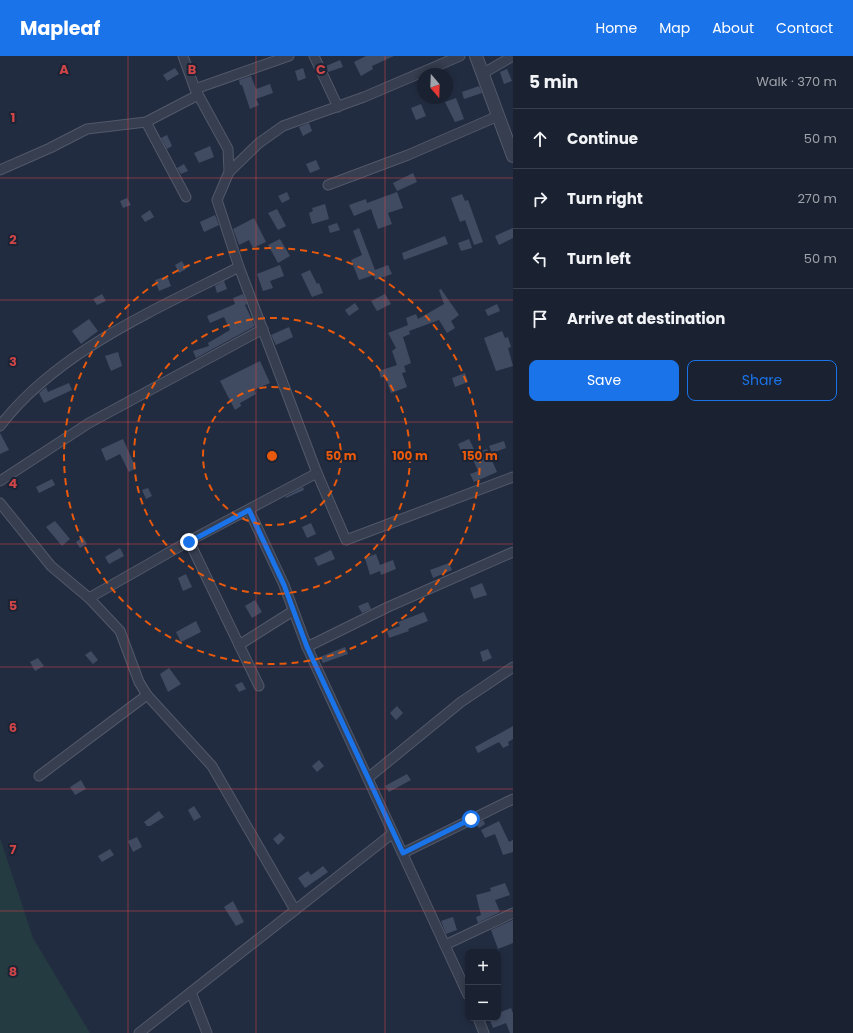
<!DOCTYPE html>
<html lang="en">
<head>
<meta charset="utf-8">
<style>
  body { margin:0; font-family:Poppins,sans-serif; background:#272e3c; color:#f1f3f6 }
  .controls { position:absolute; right:12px; bottom:12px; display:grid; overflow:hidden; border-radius:8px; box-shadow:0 2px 6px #0003 }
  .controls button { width:36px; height:36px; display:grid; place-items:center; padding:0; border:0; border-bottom:1px solid #383e4c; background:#1a2130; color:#f1f3f6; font:20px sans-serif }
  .compass { position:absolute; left:417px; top:12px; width:36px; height:36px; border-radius:50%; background:#1a2130; box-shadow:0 2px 6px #0003; rotate:161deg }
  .stop { position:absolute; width:12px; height:12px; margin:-9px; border:3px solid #1a73e8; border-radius:50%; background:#fff }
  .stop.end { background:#1a73e8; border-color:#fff; box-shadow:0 1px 4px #0008 }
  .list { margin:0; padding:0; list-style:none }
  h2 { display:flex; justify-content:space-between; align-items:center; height:52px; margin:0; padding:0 16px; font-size:17px }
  h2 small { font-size:13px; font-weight:400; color:#9fa3ab }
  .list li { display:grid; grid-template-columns:26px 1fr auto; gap:12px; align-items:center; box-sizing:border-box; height:60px; padding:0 16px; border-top:1px solid #383e4c }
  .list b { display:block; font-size:15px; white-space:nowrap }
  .list em { font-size:13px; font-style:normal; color:#9fa3ab }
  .actions { display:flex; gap:8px; padding:12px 16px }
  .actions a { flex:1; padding:9px 0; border:1px solid #1a73e8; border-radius:8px; text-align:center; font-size:14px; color:#1a73e8 }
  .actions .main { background:#1a73e8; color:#fff }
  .icon { flex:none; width:22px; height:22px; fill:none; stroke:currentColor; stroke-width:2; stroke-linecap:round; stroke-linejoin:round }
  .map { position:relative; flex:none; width:513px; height:977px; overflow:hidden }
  header { display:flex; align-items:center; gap:24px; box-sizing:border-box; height:56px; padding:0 20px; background:#1a73e8; color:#fff }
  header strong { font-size:19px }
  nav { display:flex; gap:22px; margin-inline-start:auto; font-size:14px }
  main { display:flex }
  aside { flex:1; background:#1a2130 }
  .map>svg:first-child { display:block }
  .green { fill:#243b41 }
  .building { fill:#404b62 }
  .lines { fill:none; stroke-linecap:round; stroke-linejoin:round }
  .minor-casing { stroke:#51596a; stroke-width:11 }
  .tertiary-casing { stroke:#51596a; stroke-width:14 }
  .minor { stroke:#363e4f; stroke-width:9 }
  .tertiary { stroke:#363e4f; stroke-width:12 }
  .route { stroke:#1a73e8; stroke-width:5 }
  .grid { fill:none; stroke:#cf4548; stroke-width:1; stroke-opacity:0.55 }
  .ring { fill:none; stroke:#e8590c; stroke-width:2; stroke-dasharray:7 5 }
  .grid-label { font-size:13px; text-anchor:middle; font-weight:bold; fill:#cf4548; stroke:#1b2334; stroke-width:4; stroke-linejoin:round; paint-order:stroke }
  .centre { fill:#e8590c; stroke:#1b2334; stroke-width:2 }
  .ring-label { font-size:12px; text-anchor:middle; font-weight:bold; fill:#e8590c; stroke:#1b2334; stroke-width:4; stroke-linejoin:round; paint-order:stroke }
</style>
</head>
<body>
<header>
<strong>Mapleaf</strong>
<nav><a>Home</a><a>Map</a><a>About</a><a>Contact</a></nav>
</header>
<main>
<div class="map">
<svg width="513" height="977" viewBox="0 0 513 977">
  <rect width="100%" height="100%" fill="#222c40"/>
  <path class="green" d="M0,782L33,882L90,977H0Z"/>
  <g class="building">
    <path d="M366,0H394L372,10L373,13L361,20L354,6Z"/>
    <path d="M340,4L343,11L328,16L326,10Z"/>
    <path d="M175,12L179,18L167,25L163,19Z"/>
    <path d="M303,12L306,22L298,25L295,15Z"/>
    <path d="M507,13L512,25L504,28L500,16Z"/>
    <path d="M251,20L256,33L270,28L273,37L256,43L259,49L250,53L242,29H240L239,24Z"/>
    <path d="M479,30L482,37L464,43L462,36Z"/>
    <path d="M456,42L464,63L455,66L445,46Z"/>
    <path d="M421,48L426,60L416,64L411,52Z"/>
    <path d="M309,67L312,75L303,80L299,71Z"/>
    <path d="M167,79L172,90L167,93L161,82Z"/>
    <path d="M210,90L214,101L199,107L194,97Z"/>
    <path d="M316,104L320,113L310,117L306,108Z"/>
    <path d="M184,108L188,115L181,118L177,112Z"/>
    <path d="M413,117L417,126L397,135L393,127Z"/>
    <path d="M287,136L290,143L282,147L278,140Z"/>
    <path d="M397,136L403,152L388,157L392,168L378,173L371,153L354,160L349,149L366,143L367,147Z"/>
    <path d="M462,138L465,145L468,144L483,186L474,189L465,164L460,166L451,142Z"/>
    <path d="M127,142L131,149L123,152L120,145Z"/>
    <path d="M325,148L329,163L312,168L309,157L313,155L312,152Z"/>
    <path d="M277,153L286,170L278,174L268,157Z"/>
    <path d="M150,154L154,161L145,166L141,160Z"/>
    <path d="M215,159L219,169L204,176L200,166Z"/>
    <path d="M254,162L266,186L253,192L249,184L239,189L233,173Z"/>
    <path d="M337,167L340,174L330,177L328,170Z"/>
    <path d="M359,172L375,214L388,209L392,218L375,224L374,219L359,224L351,204L362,199L353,175Z"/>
    <path d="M513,172V182L499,189L495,180Z"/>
    <path d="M445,180L448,188L404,204L402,197Z"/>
    <path d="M280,183L290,200L278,207L268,189Z"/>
    <path d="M469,183L472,192L461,195L458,187Z"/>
    <path d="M182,205L186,213L179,217L175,209Z"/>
    <path d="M280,209L284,220L270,225L273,232L263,235L257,218Z"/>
    <path d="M310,214L317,228L319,227L323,237L312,241L301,218Z"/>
    <path d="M167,220L171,230L159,235L155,224Z"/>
    <path d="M224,225L227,233L217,237L215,230Z"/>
    <path d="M441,233L459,259L451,265L455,272L447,277L439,264L409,275L410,278L403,281L411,307L404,310L406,316L402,317L407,331L391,337L385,320L381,322L379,315L397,309L392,295L396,292L388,277L408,269L406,262L416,258L418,263L444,248L439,234Z"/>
    <path d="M102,238L106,245L97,249L93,243Z"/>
    <path d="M243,238L247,248L245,249L255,270L196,302L193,295L209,290L208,287L230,274L224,261L210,267L207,260L235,248L233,242Z"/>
    <path d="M385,238L391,248L377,255L371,245Z"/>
    <path d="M355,247L359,253L349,260L345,254Z"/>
    <path d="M497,248L500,255L488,260L485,254Z"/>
    <path d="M89,263L98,275L81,288L72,275Z"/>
    <path d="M289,271L293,281L276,289L271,279Z"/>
    <path d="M502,275L505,282L508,281L511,291L508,292L513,310L496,315L484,282Z"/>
    <path d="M118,296L122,310L111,315L105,300Z"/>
    <path d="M260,305L270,327L254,334L256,338L240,347L241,350L235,354L220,325Z"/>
    <path d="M465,317L468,326L455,331L452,322Z"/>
    <path d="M69,327L72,334L44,347L39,337L46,331L48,336Z"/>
    <path d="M0,377L9,394L0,398Z"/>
    <path d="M123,383L136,412L129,416L120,398L106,405L101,393Z"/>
    <path d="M469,383L475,395L463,400L458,388Z"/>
    <path d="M504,385L506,392L492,397L489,390Z"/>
    <path d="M487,393L497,416L474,426L470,418L478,415L471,399Z"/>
    <path d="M52,423L55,429L39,437L36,431Z"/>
    <path d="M303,431L304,434L286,442L285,441Z"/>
    <path d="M148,432L152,440L146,443L142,434Z"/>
    <path d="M55,465L70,483L62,490L46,471Z"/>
    <path d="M311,467L316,478L307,482L302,471Z"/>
    <path d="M83,481L87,488L80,492L76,486Z"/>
    <path d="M120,492L124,500L109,508L105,501Z"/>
    <path d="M331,494L335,503L318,510L314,502Z"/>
    <path d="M376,498L380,509L393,504L396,513L381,519L380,515L370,519L365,502Z"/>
    <path d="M449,507L452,514L433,522L430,514Z"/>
    <path d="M186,518L192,531L183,535L178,522Z"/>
    <path d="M482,527L487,539L474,543L470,532Z"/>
    <path d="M255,544L262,556L252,562L245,550Z"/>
    <path d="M368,546L371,553L362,557L358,550Z"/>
    <path d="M424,556L428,565L408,573L409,575L389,582L387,575L400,570L398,566Z"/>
    <path d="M196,565L201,576L181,586L176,576Z"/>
    <path d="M345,591L348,598L323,607L320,601Z"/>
    <path d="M488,593L492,602L483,606L480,596Z"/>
    <path d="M91,595L98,604L93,608L85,599Z"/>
    <path d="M38,602L44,610L35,615L30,606Z"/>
    <path d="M169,612L181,628L168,636L160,618Z"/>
    <path d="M242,626L246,633L239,636L235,629Z"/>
    <path d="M397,650L403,657L396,664L390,657Z"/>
    <path d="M513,670V683L508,686L509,689L503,692L499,686L478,697L475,691Z"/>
    <path d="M319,704L324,710L317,716L312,710Z"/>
    <path d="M407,718L411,724L389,736L385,730Z"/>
    <path d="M81,724L86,733L75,739L70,731Z"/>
    <path d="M194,750L201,761L194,765L188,754Z"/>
    <path d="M159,755L164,761L150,770H147L144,766Z"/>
    <path d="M483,764L485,768L479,772L476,768Z"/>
    <path d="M499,765L509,786L513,784V796L503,799L495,778L485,782L481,774Z"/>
    <path d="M280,777L285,782L278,789L273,783Z"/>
    <path d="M137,781L142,791L133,796L128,785Z"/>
    <path d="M110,793L114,799L102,806L98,800Z"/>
    <path d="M323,810L328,816L305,832L298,822L308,815L311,819Z"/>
    <path d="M505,827L510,839L495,844L500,856L478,867L476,861L481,859L476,839L491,835L490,832Z"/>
    <path d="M233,845L244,866L236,870L224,851Z"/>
    <path d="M453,861L457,874L446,878L441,865Z"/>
    <path d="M513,864V887L498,893L491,874Z"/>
    <path d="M511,952L513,957V977H510L506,967L493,972L489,962H498V957Z"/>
  </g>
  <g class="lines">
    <g class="minor-casing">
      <g id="minor">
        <path d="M183,0L195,33"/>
        <path d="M314,0L338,51"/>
        <path d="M482,18L513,0"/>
        <path d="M146,66L186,141"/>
        <path d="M0,114L50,92L87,73L146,66L198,39"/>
        <path d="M229,116L259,87L283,70L364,41L460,0"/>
        <path d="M328,129L408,99L498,60"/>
        <path d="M239,211L217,144L229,116L228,93L195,33L289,0"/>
        <path d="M0,370C57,295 157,253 239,211L317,417L346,484L513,421"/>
        <path d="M0,425L89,367L263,273"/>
        <path d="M0,447L51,510L89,542L120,575L139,626L147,639L212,710L295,854"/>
        <path d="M249,454L284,529L307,591L468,939"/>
        <path d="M189,485L259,630"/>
        <path d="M89,542L189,485L317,417"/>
        <path d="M239,589L293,555"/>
        <path d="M307,591L388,551L513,496"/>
        <path d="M39,720L147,639"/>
        <path d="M368,722L461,646L513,611"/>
        <path d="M403,797L513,743"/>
        <path d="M445,889L513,857"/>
        <path d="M191,936L207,977"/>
        <path d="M478,962L484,977"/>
        <path d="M139,977L393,777"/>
      </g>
    </g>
    <g class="tertiary-casing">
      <path id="tertiary" d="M476,0L513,100"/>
    </g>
    <use href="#minor" class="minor"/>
    <use href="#tertiary" class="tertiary"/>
  </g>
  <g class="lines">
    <path class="route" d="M189,486L249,454L284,529L307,591L403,797L471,763"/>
  </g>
  <path class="grid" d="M128,0V977M256,0V977M385,0V977M0,122H513M0,244H513M0,366H513M0,488H513M0,611H513M0,733H513M0,855H513"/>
  <g class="ring">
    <circle cx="272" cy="400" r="69"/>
    <circle cx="272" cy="400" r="138"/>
    <circle cx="272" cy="400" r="208"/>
  </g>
  <g class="grid-label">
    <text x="64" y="18">A</text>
    <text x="192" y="18">B</text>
    <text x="321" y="18">C</text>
    <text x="13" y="66">1</text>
    <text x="13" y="188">2</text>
    <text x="13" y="310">3</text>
    <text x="13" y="432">4</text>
    <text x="13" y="554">5</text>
    <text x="13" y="676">6</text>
    <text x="13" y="798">7</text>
    <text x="13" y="920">8</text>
  </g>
  <circle cx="272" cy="400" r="6" class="centre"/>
  <g class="ring-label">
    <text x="341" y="404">50 m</text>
    <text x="410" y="404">100 m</text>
    <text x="480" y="404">150 m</text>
  </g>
</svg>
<div class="controls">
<button>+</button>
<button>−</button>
</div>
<svg class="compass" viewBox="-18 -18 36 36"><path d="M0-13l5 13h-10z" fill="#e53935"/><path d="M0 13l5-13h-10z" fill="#9fa3ab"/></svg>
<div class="stop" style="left:471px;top:763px"></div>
<div class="stop end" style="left:189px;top:486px"></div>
</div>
<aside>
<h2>5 min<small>Walk · 370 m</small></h2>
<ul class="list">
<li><svg class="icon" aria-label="ahead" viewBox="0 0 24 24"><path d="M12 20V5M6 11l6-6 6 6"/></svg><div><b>Continue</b></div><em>50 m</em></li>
<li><svg class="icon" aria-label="right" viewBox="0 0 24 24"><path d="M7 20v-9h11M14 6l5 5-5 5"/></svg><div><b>Turn right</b></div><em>270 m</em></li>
<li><svg class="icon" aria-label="left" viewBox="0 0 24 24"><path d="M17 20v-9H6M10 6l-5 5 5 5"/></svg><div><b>Turn left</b></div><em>50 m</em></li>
<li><svg class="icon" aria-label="arrive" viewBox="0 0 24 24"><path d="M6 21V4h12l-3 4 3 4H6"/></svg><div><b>Arrive at destination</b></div></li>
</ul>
<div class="actions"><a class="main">Save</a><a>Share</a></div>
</aside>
</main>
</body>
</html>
